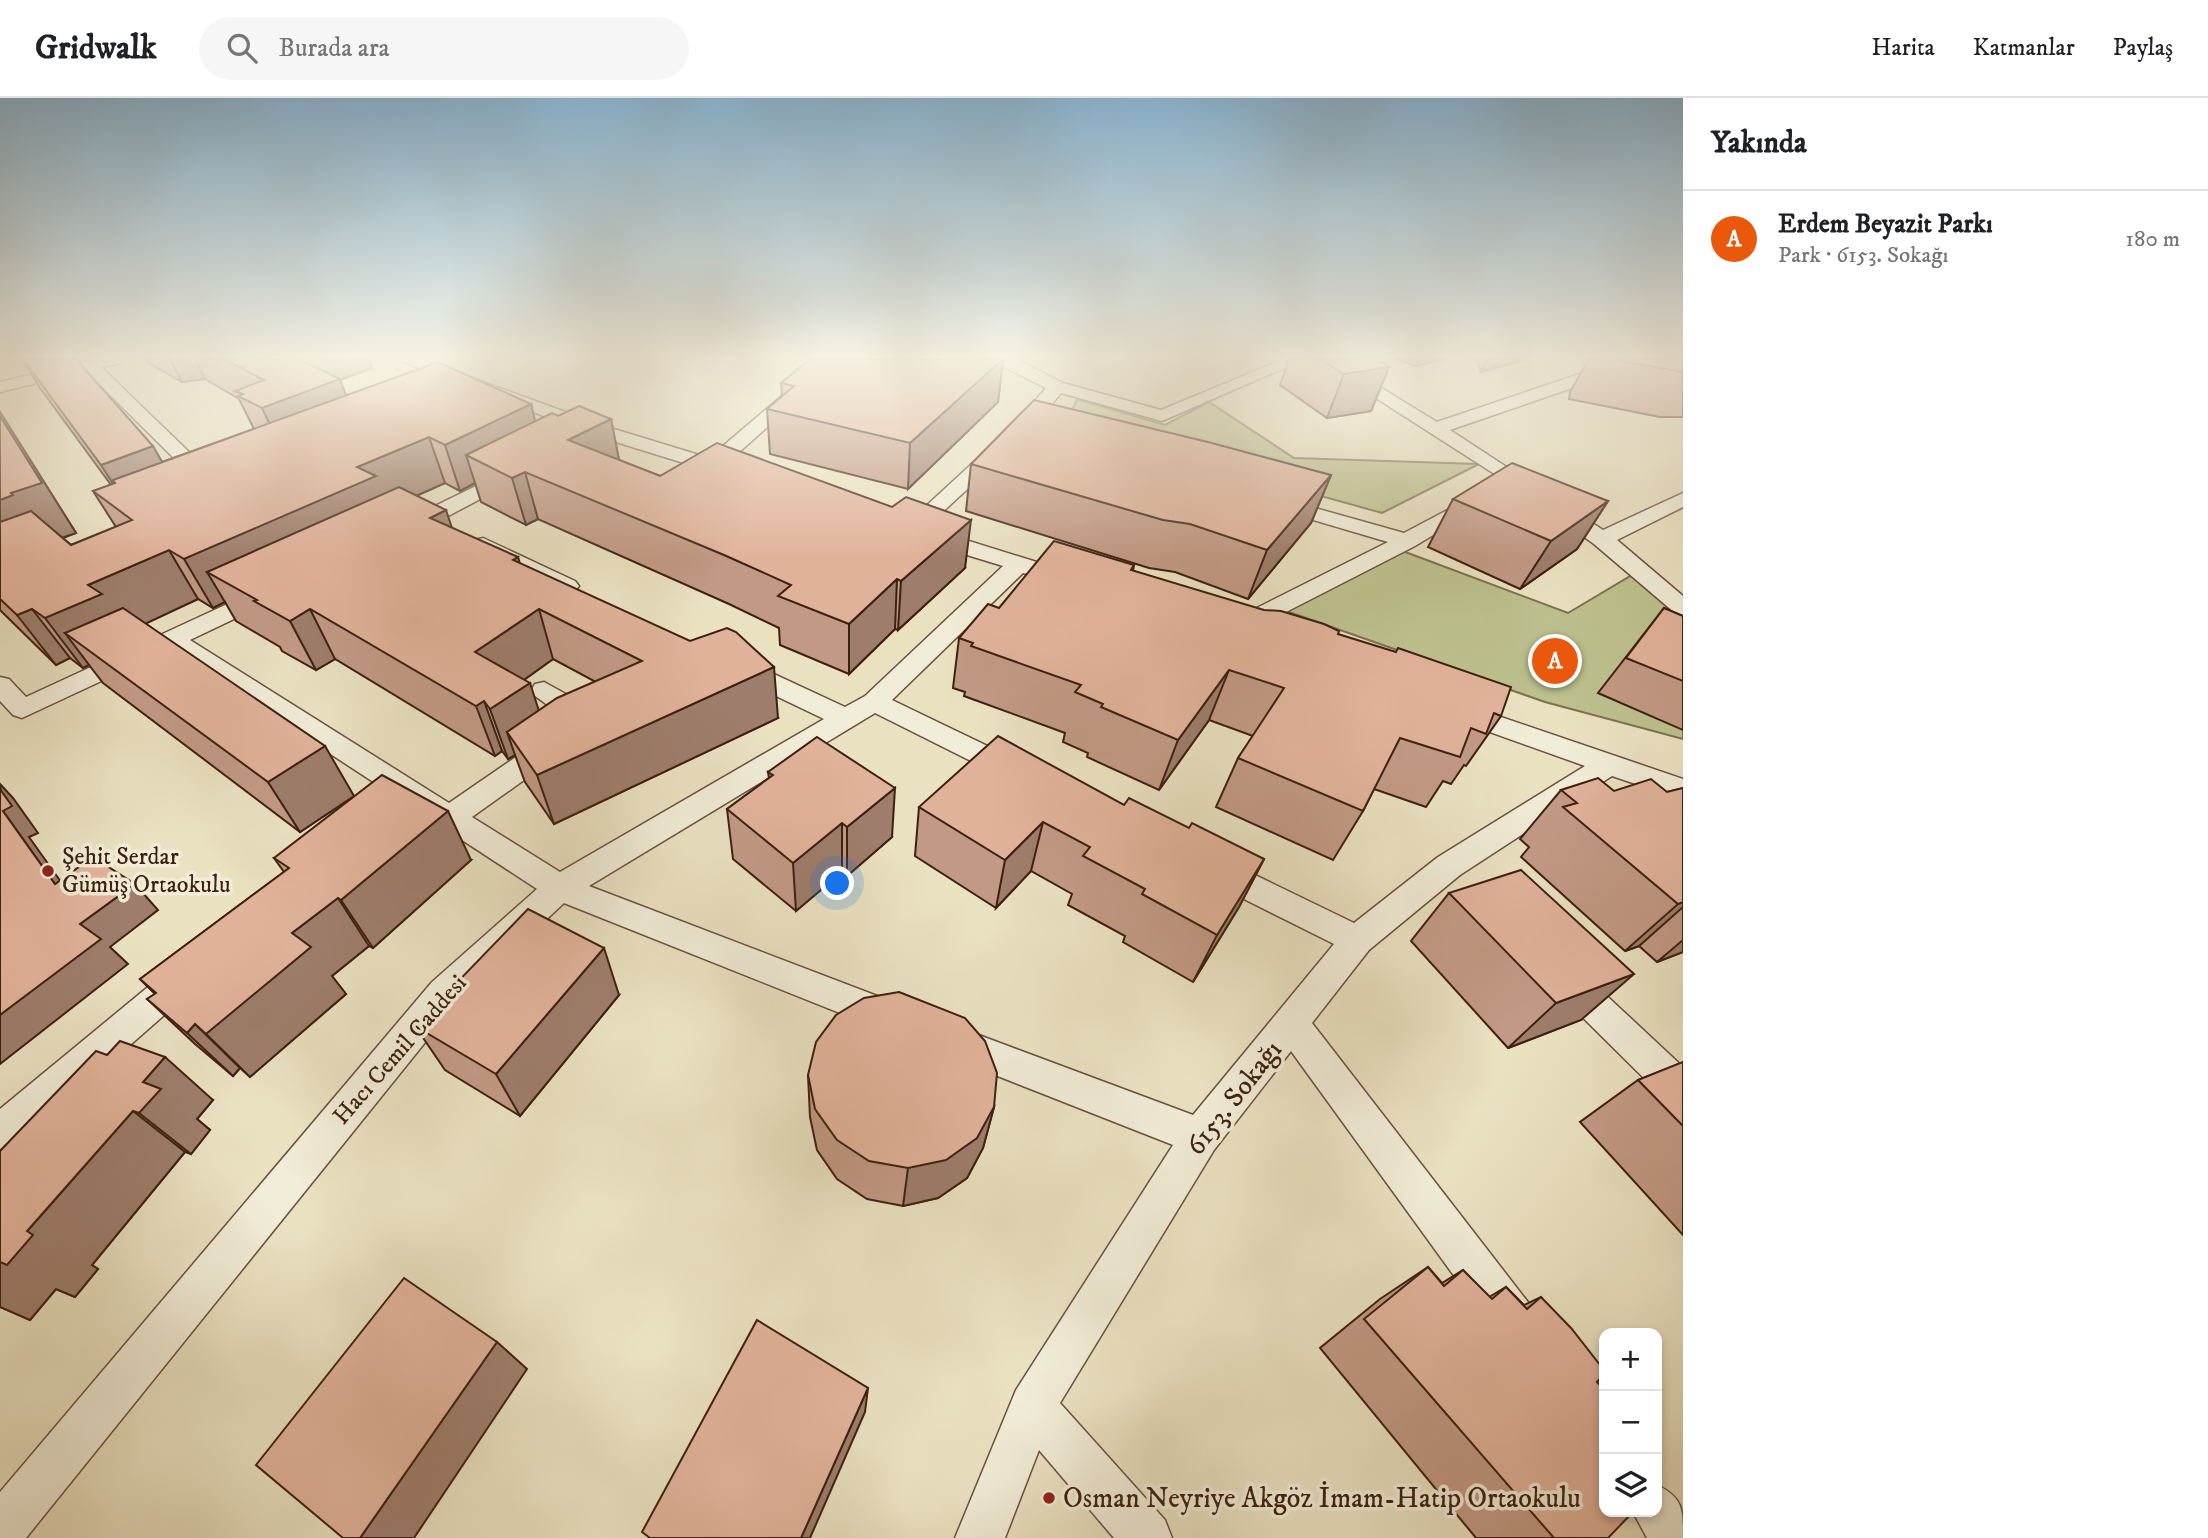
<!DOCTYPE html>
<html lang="tr">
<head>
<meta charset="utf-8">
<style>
  body { margin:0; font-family:"IM FELL DW Pica",serif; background:#f6f6f6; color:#202124 }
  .controls { position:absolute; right:21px; bottom:21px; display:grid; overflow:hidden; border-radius:14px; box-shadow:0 4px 10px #0003 }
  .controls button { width:63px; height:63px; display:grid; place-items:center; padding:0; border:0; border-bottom:2px solid #e0e0e0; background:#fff; color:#202124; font:35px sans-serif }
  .you { position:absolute; left:838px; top:786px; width:24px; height:24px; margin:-18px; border:5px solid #fff; border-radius:50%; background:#1a73e8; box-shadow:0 0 0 10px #1a73e833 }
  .badge { display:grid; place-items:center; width:46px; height:46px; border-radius:50%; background:#ea580c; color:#fff; font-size:23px; font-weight:700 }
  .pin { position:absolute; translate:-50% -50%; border:4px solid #fff; box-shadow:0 2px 7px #0006 }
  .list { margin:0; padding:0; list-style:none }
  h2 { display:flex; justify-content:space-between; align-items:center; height:91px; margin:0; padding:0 28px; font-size:30px }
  h2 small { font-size:23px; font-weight:400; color:#757577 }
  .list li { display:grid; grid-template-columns:46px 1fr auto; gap:21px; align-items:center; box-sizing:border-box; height:98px; padding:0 28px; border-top:2px solid #e0e0e0 }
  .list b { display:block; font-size:26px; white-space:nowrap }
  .list p { margin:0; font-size:23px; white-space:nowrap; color:#757577 }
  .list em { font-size:23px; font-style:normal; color:#757577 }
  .icon { flex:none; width:38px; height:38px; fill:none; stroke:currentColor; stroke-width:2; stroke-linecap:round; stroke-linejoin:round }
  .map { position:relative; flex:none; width:1683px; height:1440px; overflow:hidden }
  header { display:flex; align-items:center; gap:42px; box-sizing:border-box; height:98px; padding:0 35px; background:#fff; border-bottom:2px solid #e0e0e0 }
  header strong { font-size:33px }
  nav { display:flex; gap:38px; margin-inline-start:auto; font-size:24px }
  .search { width:490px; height:63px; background:#f6f6f6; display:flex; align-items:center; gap:18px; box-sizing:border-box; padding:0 24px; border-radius:38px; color:#757577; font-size:26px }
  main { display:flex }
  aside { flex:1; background:#fff }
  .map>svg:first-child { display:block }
  .green { fill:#bdc18e; stroke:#7c714f; stroke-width:2 }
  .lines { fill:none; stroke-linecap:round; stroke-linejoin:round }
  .minor-casing { stroke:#68513c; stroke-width:3 }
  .minor { fill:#f1ecd7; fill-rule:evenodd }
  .wall { fill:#c29984; stroke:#3c2110; stroke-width:2; fill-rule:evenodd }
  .shaded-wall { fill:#9e7d6c; stroke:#3c2110; stroke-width:2 }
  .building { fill:#e1b29a; stroke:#3c2110; stroke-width:2 }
  .poi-dot { fill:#8f2418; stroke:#f1ecd7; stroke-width:2.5 }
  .labels { text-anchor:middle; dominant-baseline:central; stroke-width:7; stroke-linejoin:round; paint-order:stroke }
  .poi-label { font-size:24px; fill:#3c2110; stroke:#f1ecd7; text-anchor:start }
  .street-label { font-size:24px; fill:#3c2110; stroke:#f1ecd7 }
  .near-street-label { font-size:28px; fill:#3c2110; stroke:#f1ecd7 }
  .near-poi-label { font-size:28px; fill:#3c2110; stroke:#f1ecd7; text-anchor:start }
</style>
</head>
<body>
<header>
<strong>Gridwalk</strong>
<div class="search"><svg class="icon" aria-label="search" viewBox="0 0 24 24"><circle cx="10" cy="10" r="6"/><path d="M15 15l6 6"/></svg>Burada ara</div>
<nav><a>Harita</a><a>Katmanlar</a><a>Paylaş</a></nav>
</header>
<main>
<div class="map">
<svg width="1683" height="1440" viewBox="0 0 1683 1440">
  <rect width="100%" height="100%" fill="#eae1c1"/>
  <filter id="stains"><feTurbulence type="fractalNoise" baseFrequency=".00286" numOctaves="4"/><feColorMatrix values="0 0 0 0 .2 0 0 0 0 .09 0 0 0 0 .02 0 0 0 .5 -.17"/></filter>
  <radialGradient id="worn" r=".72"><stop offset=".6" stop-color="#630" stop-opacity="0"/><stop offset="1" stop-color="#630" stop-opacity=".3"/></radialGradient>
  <g class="green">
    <path d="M1077,301L1165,327L1209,304L1294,360L1479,366L1382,415L1066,327Z"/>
    <path d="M1400,452L1568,515L1632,477L1683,522V641L1545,604L1286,513Z"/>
  </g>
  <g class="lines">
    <g class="minor-casing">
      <g id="minor">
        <path d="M96,261H123L121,265L101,269L217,381L220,385L217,389H203L86,273L0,294V284Z"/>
        <path d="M397,261H420L604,328L709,360L825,261H843L726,366L739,373L729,379L590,336Z"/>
        <path d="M1005,261H1021L1020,263L1063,285L1161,312L1284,261H1305L1162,323L1061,295L1028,335L922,433H937L1043,466L1046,471L1035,478L1023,475L892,602L1025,666L1029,673L1025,680L1015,683L1005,680L875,615L589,788L906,909L911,920L906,931L893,936L880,931L564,805L456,906L26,1440H0V1394L432,884L537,791L170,551L22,620L13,617L0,603V579L9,581L26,599L260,491H276L280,496L276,501L190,542L449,705L542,641L552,638L562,641L566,648L562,655L472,719L560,774L824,621L730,576L726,570L730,564H748L845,609L865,598L1003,468L921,443L920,435L911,438L900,432L1014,327L1046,290L1004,269L1002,265Z"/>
        <path d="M1315,261H1334L1437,324L1624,261H1647L1645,265L1450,332L1603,432L1683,395V409L1617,442L1683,498V517L1675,515L1594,446L1507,384Z"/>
        <path d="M513,370L523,376L520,380L416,435L408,436L397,430L400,425Z"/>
        <path d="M1474,398L1484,404L1481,408L1415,448L1243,536H1225L1222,531L1225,526L1388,444L1269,409L1266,405L1269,401H1283L1404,435Z"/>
        <path d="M483,440L575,483L579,488L575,493H559L475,452L472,447L475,442Z"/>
        <path d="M544,584L600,615L603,621L600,627C577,634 553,610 535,598L531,592L535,586Z"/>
        <path d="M1457,604L1683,681V702L1612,678L1460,777L1369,852L1312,925L1534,1212L1540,1228L1534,1244L1518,1250L1502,1244L1291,953L1214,1052L1060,1305L1165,1422L1172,1440H1114L1039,1352L1005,1440H955L1016,1292L1173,1047L939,955L934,943L939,931L952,927L1193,1017L1334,846L1202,780L1197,771L1202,762L1213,759L1224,762L1354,825L1438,759L1585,668L1448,619L1444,613L1448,607Z"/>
        <path d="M183,865L195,870L200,880L195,890L14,1049L0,1055V1011L171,870Z"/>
        <path d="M1567,867L1579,872L1683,969V1012L1670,1006L1555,892L1550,882L1555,872Z"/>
        <path d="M1657,1387C1683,1400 1683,1410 1683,1440H1647L1633,1414H1657Z"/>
      </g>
    </g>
    <use href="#minor" class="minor"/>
  </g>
  <g class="wall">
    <path d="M22,261H76L162,364L254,331L239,301L205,281L182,284L149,265L147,261H368L372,270L340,282L346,298L531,306L535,324L558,318L611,321L619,362L660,378L965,470L898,532L895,531L849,576L780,547L779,530L729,506L538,421L526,427L481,404L475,385L460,393L445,385L416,398L452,430L520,466L778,620L554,726L525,684L515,657L508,661L502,653L495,658L335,561L316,572L282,553L280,549L236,523L225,504L213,510L198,501L145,525L354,698L300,734L103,585L89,567L83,570L70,560L56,567L0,512V314L76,435L63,440L71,447L116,429L93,393L111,387L40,290ZM553,561L596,584L539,613L524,582Z"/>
    <path d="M1003,261L998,304L908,391L770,356L767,311L782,298L781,285Z"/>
    <path d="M1289,261H1383L1387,263L1385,267L1389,269L1371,313L1327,320L1280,287Z"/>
    <path d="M1396,261H1446L1415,268Z"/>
    <path d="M1477,261H1527L1481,274Z"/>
    <path d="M1589,261H1683V319H1660L1569,301L1570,294Z"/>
    <path d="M971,366L1331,377L1311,425L1248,501L1175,474L1149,470L966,413Z"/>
    <path d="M1453,401L1608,403L1577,451L1520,491L1428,449Z"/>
    <path d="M1134,467L1133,473L1338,536L1501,618L1466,668L1464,667L1451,686L1443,683L1426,709L1374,691L1363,713L1333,762L1216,709L1238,660L1253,638L1209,622L1159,692L1087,659L1088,655L1063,644L1065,635L964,598L965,594L953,590L959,540L999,510Z"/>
    <path d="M1664,510L1683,518V632L1598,595Z"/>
    <path d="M768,674L892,739L847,778L842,774L796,813L733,761L727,711L769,680Z"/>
    <path d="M1683,690V854L1657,864L1639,848L1625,853L1521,759L1529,749L1520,741L1561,692L1667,694Z"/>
    <path d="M1124,707L1264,761L1239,809L1193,884L1123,844L1125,838L1068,807L1072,796L1031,773L996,810L915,758L919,709Z"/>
    <path d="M274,760L471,762L373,850L369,848L332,878L346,896L250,979L240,970L233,978L195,946L147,901L155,896L140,881L284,774Z"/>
    <path d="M1449,795L1581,922L1508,950L1411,843Z"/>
    <path d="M619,897L520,1018L445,972L415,928Z"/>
    <path d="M107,957L213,1002L197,1021L210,1032L191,1056L185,1054L92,1167L98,1171L75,1199L56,1191L30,1222L0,1209V1053Z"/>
    <path d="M1683,964V1137L1580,1024L1638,982Z"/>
    <path d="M808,977L994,1009L983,1050L967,1080L938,1100L903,1108L867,1101L837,1081L817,1052L810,1019Z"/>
    <path d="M1428,1169L1442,1185L1463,1172L1489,1199L1506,1189L1524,1207L1541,1199L1597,1284L1608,1440H1476L1320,1250L1380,1201Z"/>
  </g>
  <g class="shaded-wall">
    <path d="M170,261H195L205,281L182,284Z"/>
    <path d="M285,261H368L372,270L340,282L357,325L283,355L262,310Z"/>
    <path d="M1003,261L998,304L908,391L910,345Z"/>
    <path d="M1419,261H1446L1415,268Z"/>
    <path d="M1488,261H1527L1481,274Z"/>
    <path d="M1387,263L1384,270L1389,269L1371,313L1327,320L1344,276L1380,264Z"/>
    <path d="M531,306L542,351L466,357L475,385L460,393L445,347Z"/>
    <path d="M0,314L76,435L47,445L0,428V402L11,395Z"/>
    <path d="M611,321L620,367L568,342Z"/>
    <path d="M429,339L445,385L389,410L207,474L225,504L213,510L184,461L357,369Z"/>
    <path d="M153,348L180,395L131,414L101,367Z"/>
    <path d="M525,374L538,421L526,427L512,380Z"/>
    <path d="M1331,377L1311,425L1248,501L1267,452Z"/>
    <path d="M1608,403L1577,451L1520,491L1551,443Z"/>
    <path d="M446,412L462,460L430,420Z"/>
    <path d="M971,422L965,470L898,532L901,483Z"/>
    <path d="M169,452L198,501L128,534L65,535L89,567L83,570L45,520L88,487Z"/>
    <path d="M518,459L533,508L513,462Z"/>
    <path d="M897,481L895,531L849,576V526Z"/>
    <path d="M32,511L70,560L56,567L17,517Z"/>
    <path d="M310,511L335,561L316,572L290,523Z"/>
    <path d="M539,511L553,561L493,604L475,554Z"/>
    <path d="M774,569L778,620L554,726L537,677Z"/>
    <path d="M1229,572L1209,622L1159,692L1178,642Z"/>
    <path d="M530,585L546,635L507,634L515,657L508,661L490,611Z"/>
    <path d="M484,603L502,653L495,658L476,608Z"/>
    <path d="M325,648L354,698L300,734L268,684Z"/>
    <path d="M0,686L13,700L38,735L29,739L81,812L55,786L3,713Z"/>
    <path d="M895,690L892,739L847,778V729Z"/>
    <path d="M448,713L471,762L373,850L341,802Z"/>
    <path d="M1043,724L1031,773L996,810L1005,762Z"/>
    <path d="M842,725V774L796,813L793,765Z"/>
    <path d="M1264,761L1239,809L1193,884L1217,837Z"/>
    <path d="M135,786L158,812L110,849L128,866L0,966V917L80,826Z"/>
    <path d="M338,800L369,848L332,878L346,896L250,979L206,936L292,835Z"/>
    <path d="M1683,804V809L1639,848L1625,853L1678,806Z"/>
    <path d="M1683,842V854L1657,864Z"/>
    <path d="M604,850L619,897L520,1018L496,976Z"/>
    <path d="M1634,876L1581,922L1508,950L1556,905Z"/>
    <path d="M195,926L240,970L233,978L187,935Z"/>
    <path d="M165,959L213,1002L197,1021L210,1032L191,1056L139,1015L143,984Z"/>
    <path d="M994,1009L983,1050L967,1080L938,1100L903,1108L908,1070Z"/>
    <path d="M133,1013L185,1054L92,1167L98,1171L75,1199L56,1191L30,1222L0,1209V1164Z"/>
    <path d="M497,1244L527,1271L414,1440H360Z"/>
    <path d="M868,1290L865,1314L810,1440H801Z"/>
  </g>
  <g class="building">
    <path d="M23,261H76L153,348L101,367Z"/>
    <path d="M224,261H298L340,281L262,310L238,298L243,296L235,293L264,282Z"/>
    <path d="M810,261H1003L910,345L767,311L794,288L781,285Z"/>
    <path d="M1321,261H1383L1387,263L1380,264L1389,269L1344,276Z"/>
    <path d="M1610,261H1683V274Z"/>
    <path d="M438,264L531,306L445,347L429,339L357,369L376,378L184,461L169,452L88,487L102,496L45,520L32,511L17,517L0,501V424L31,413L71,447L132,422L93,393L115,385L113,382Z"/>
    <path d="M1034,302L1208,344L1331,377L1267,452L1190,426L1163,422L971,366Z"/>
    <path d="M579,308L611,321L568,342L660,378L717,345L892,409L906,399L971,422L901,483L897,481L849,526L778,498L791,487L724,457L525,374L512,380L466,357L552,315L558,318Z"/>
    <path d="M0,318L42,385L11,395L13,397L0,402Z"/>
    <path d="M1512,365L1608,403L1551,443L1453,401Z"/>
    <path d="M399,389L446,412L430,420L518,459L513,462L690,543L727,530L736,534L774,569L537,677L507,634L557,600L642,563L539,511L475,554L530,585L490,611L484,603L476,608L310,511L290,523L254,503L257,502L207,474Z"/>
    <path d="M1054,443L1134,467L1131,472L1264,512L1281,513L1324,526L1339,533L1338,536L1396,554L1398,550L1511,589L1501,618L1494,615L1486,636L1471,630L1460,659L1400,640L1363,713L1238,660L1284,590L1229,572L1178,642L1101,609L1103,606L1075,594L1081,587L971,548L973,545L959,540L988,506L999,510Z"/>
    <path d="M123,510L325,648L268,684L65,535Z"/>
    <path d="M1664,510L1683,518V583L1626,560Z"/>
    <path d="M998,638L1124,707L1129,700L1189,730L1192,725L1264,761L1217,837L1142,796L1145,791L1083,758L1090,749L1043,724L1005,762L919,709Z"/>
    <path d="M817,639L895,690L847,729L842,725L793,765L727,711L773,677L768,674Z"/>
    <path d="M382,677L448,713L341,802L338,800L292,835L311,849L206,936L195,926L187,935L147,901L156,895L140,881L289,770L274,760Z"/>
    <path d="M1598,680L1614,693L1651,681L1667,694L1683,690V804L1678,806L1563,709L1577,705L1561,692Z"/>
    <path d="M0,691L12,708L3,713L55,786L93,759L135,786L80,826L101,841L0,917Z"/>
    <path d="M1521,772L1634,876L1556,905L1449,795Z"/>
    <path d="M528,811L604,850L496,976L415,928Z"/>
    <path d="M899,894L965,920L985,943L997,975L994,1009L977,1040L946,1062L908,1070L869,1063L837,1042L815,1011L808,977L816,944L836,917L864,900Z"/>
    <path d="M120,943L165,959L143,984L161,991L139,1015L133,1013L27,1133L33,1137L7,1167L0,1164V1053L96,953L107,957Z"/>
    <path d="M1683,964V1028L1638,982Z"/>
    <path d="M1428,1169L1444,1188L1463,1172L1492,1201L1506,1189L1527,1211L1541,1199L1571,1230L1604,1272V1276L1597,1284L1604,1291V1414H1633L1608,1440H1554L1364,1221Z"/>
    <path d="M404,1180L497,1244L360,1440H343L256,1367Z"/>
    <path d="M757,1222L868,1290L801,1440H650L642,1434Z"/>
  </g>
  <linearGradient id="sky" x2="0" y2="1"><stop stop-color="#89b7d6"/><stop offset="0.56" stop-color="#f6f2e3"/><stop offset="1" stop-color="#f6f2e3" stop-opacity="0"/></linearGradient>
  <rect width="1683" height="462" fill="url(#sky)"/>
  <g class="poi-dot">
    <circle cx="48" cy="773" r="7"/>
    <circle cx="1049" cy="1400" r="7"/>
  </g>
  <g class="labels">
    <g class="poi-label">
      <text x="62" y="759">Şehit Serdar<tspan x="62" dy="28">Gümüş Ortaokulu</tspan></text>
    </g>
    <g class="street-label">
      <text transform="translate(400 952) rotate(-49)">Hacı Cemil Caddesi</text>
    </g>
    <g class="near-street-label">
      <text transform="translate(1234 1000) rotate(-52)">6153. Sokağı</text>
    </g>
    <g class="near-poi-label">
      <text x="1063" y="1400">Osman Neyriye Akgöz İmam-Hatip Ortaokulu</text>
    </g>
  </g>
  <rect width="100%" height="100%" filter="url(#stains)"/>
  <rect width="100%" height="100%" fill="url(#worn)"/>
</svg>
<div class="controls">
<button>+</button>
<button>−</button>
<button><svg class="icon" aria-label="layers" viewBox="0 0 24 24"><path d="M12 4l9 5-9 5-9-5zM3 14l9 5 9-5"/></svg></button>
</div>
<div class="you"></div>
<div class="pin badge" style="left:1555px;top:563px">A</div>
</div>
<aside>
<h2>Yakında<small></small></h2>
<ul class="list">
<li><span class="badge">A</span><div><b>Erdem Beyazit Parkı</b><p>Park · 6153. Sokağı</p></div><em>180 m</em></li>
</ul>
</aside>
</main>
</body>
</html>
